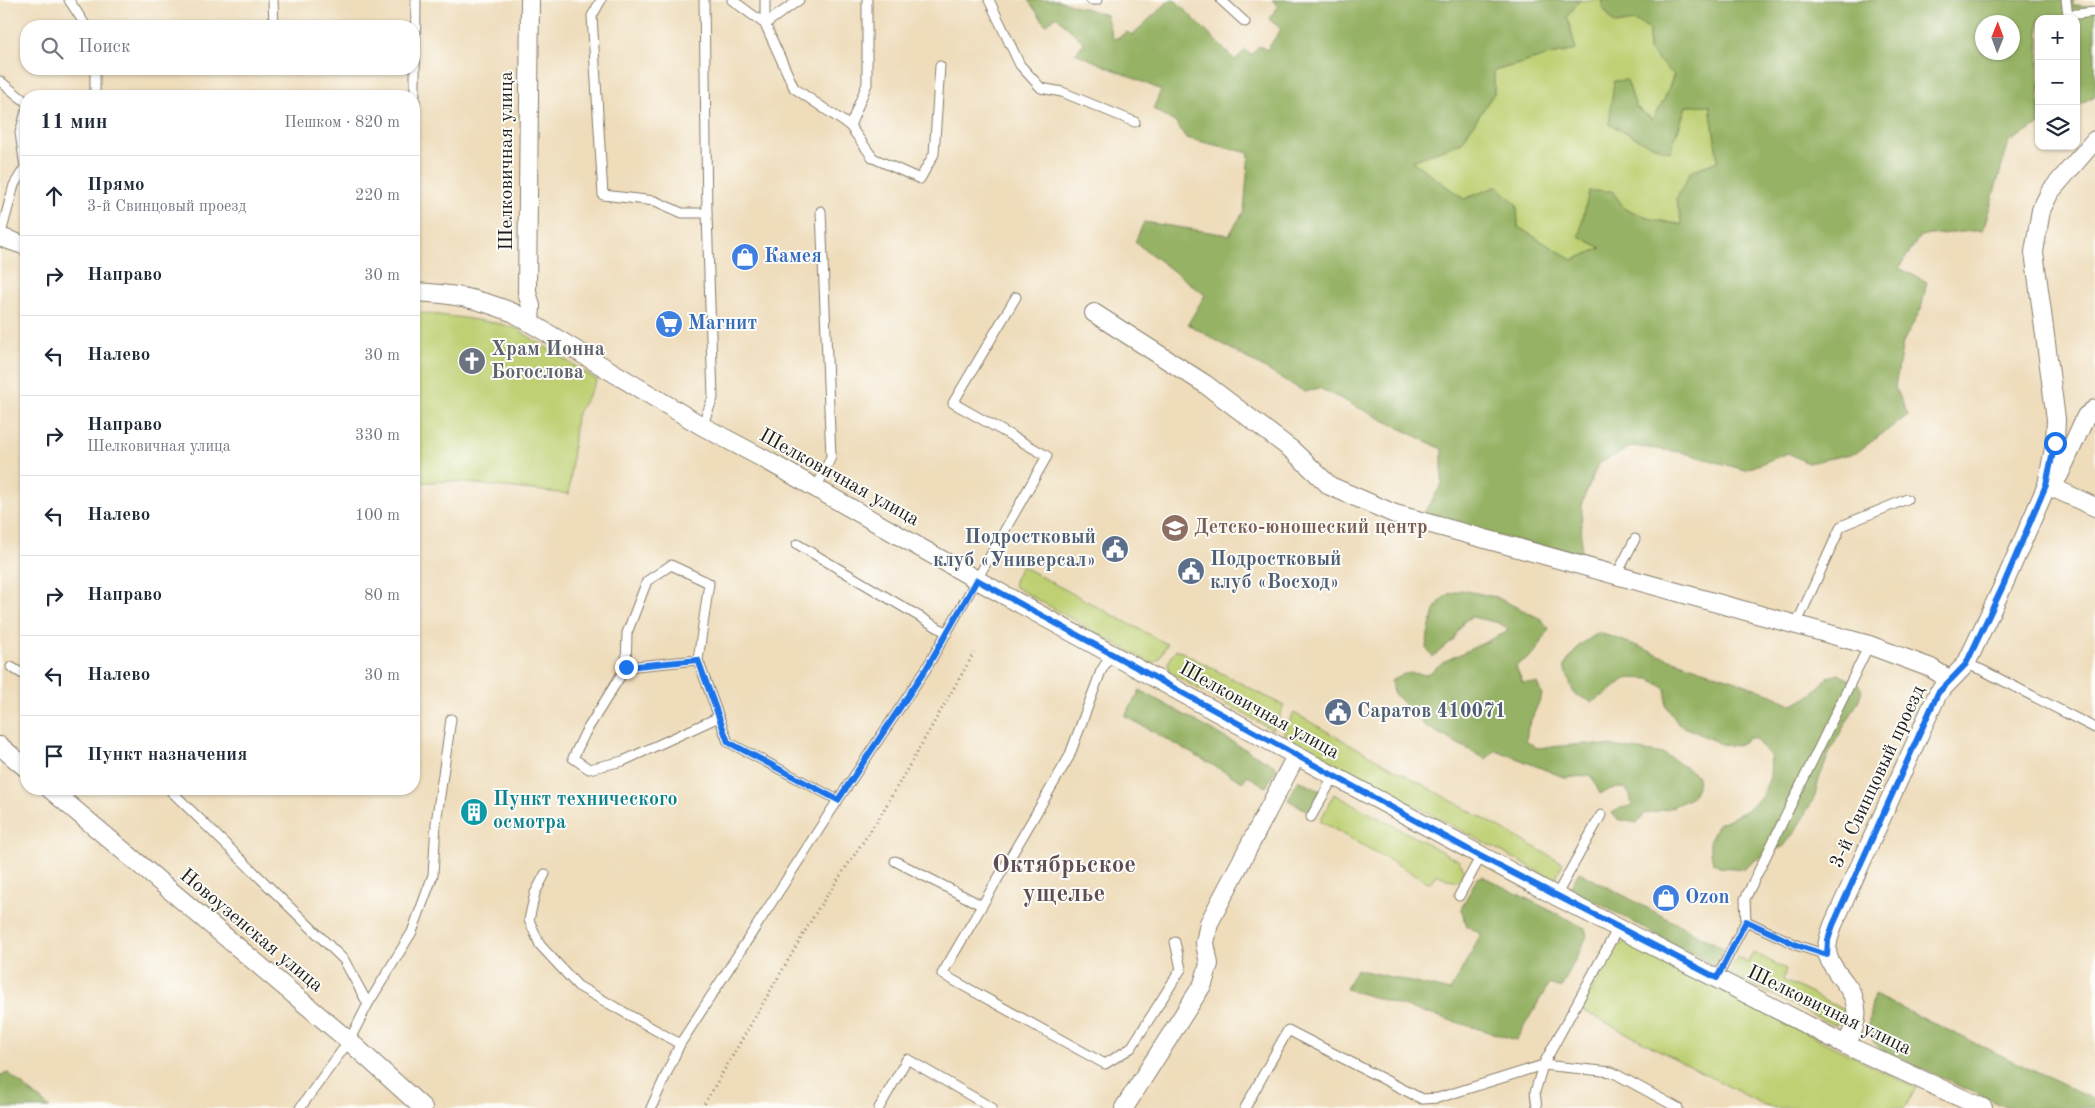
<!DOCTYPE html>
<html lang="ru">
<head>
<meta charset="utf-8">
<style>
  body { margin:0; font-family:"Old Standard TT",serif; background:#f6f6f7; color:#1f2937 }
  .controls { position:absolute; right:15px; top:15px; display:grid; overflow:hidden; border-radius:10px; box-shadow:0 1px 4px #0004 }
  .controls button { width:45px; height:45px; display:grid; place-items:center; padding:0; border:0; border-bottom:1px solid #e0e1e3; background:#fff; color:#1f2937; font:25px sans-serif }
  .compass { position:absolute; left:1975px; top:15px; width:45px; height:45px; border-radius:50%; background:#fff; box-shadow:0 1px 4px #0004; rotate:1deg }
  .stop { position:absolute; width:15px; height:15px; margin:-11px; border:4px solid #1a73e8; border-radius:50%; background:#fff }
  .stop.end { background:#1a73e8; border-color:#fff; box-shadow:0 1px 5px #0008 }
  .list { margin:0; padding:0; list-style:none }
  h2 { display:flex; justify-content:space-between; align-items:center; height:65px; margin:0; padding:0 20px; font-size:21px }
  h2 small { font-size:16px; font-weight:400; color:#747a83 }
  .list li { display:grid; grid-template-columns:32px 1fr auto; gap:15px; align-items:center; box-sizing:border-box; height:80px; padding:0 20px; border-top:1px solid #e0e1e3 }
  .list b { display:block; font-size:19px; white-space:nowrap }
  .list p { margin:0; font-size:16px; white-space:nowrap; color:#747a83 }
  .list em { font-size:16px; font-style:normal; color:#747a83 }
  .icon { flex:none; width:28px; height:28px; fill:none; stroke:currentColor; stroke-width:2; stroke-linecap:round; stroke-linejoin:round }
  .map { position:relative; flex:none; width:2095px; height:1108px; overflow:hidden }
  .search { position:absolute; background:#fff; box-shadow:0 1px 4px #0004; left:20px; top:20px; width:400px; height:55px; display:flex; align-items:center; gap:12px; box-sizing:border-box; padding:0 18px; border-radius:20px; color:#747a83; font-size:19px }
  .panel { position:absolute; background:#fff; box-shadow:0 1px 4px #0004; left:20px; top:90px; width:400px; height:705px; border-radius:20px }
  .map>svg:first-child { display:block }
  .green { fill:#bed073; stroke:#6d7648 }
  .forest { fill:#96b265; stroke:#596740; fill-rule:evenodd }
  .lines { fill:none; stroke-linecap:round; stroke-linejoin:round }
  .lane-casing { stroke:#857c6b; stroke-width:11 }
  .street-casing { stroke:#857c6b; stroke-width:20 }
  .path { stroke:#857c6b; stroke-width:3; stroke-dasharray:1 4; stroke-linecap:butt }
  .lane { stroke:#fff; stroke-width:9 }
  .street { stroke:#fff; stroke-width:18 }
  .route { stroke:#1a73e8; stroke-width:6 }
  .labels { text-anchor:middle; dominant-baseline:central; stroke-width:4; stroke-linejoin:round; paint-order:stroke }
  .street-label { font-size:20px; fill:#1c1c1c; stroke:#fdfcf7 }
  .shop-label { font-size:20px; font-weight:bold; fill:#366cbe; stroke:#fdfcf7; text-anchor:start }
  .worship-label { font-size:20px; font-weight:bold; fill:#5b616d; stroke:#fdfcf7; text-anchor:start }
  .education-label { font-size:20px; font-weight:bold; fill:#785e54; stroke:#fdfcf7; text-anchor:start }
  .service-label { font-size:20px; font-weight:bold; fill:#4e5e75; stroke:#fdfcf7; text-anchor:start }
  .culture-label { font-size:20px; font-weight:bold; fill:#0d838f; stroke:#fdfcf7; text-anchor:start }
  .district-label { font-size:25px; font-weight:bold; fill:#5f4d55; stroke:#fdfcf7 }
</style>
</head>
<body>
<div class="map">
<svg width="2095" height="1108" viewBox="0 0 2095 1108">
  <rect width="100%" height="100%" fill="#fdfcf7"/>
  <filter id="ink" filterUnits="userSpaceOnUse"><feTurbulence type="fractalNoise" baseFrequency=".02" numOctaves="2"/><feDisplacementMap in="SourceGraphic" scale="10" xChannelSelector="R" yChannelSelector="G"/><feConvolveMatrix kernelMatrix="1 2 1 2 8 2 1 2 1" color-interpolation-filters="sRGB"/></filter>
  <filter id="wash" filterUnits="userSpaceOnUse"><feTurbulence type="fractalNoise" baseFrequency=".0096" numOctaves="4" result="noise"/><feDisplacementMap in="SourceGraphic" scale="20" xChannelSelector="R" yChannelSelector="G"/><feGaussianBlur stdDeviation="1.12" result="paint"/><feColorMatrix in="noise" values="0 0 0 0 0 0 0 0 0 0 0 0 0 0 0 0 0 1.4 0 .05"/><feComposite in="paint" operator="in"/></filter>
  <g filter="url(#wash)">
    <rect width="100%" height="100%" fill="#eedcba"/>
    <g class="green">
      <path d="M1580,0H1603L1602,7L1615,24L1634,20L1649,28V51L1674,74L1664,100L1652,120L1636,107L1627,81L1609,124L1678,131L1686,106L1710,105L1718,161L1691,171L1676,199L1683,225L1656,220L1625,209L1612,191L1601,248L1573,260L1518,227L1517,205L1464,199L1411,161L1462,142L1494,93V71L1546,56L1576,50L1567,16Z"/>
      <path d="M414,312L464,318L501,324L517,329L597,380L576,416L569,494L448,481L414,483Z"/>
      <path d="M1021,566L1167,644L1159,659L1152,664L1015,587L1014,581Z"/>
      <path d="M1176,649L1284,706L1274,728L1271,729L1170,673L1168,663Z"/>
      <path d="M1294,713L1563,863L1555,880L1285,737L1284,732Z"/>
      <path d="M1334,794L1458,860L1465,870L1458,881L1447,879L1436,874L1430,883L1320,821Z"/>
      <path d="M1626,943L1916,1088L1905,1108H1770L1582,1010L1612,951L1618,945Z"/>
      <path d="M1753,952L1786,969L1783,980L1848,1012L1837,1024H1831L1729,973L1737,957L1748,963Z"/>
    </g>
    <g class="forest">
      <path d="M1028,0H1058L1106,15L1113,39L1119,37L1127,32L1132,35L1170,0H1175L1235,60L1245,50L1251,55L1259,46L1267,50L1281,29L1269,19L1278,6L1272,0H1580L1567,17L1576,50L1546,56L1494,71V93L1462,142L1412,161L1464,199L1498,186L1517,205L1518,227L1573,260L1601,248L1579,236L1589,191H1612L1625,209L1656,220L1682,225L1676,199L1691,171L1718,161L1710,105L1686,106L1670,152L1646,143L1609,124L1614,81L1627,80L1636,107L1652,119L1664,100L1674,75L1649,51V28L1634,21L1615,24L1602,7L1603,0H2073V6L2095,7V96L2076,106V19H2039V125L2009,142L1983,230L1920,236L1899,268L1927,282L1921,309L1903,342L1895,387L1908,415L1856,453L1808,463L1788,453L1745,470L1681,452L1633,446L1598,464L1582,502L1581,557L1422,516L1442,484V449L1319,388L1305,392L1188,324L1205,295L1135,242L1144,222L1229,235L1244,211L1249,153L1186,138L1176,123L1153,109L1161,90L1075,53L1084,43L1056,16L1046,25ZM1982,22H2012V52H1982Z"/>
      <path d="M1461,590L1496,597L1541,619L1549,629C1544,638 1538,650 1530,657C1525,661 1520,661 1516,667L1523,683H1537L1542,695L1528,727L1526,740L1537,748L1586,744L1619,747L1665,754L1698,776L1697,787L1691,798L1667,809L1644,814L1637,823L1617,819L1612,813L1621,808L1632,806L1630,795L1625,788L1610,789L1600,794L1591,775L1566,778L1496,750L1486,759L1425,726L1394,694L1391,681C1403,672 1412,672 1426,675L1445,661L1507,632V628L1499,623L1472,617L1464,621L1453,640L1433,657L1426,648C1427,635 1434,603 1446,596C1450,593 1456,592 1461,590Z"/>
      <path d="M1598,633C1623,639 1645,650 1670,659C1711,673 1754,685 1793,705L1814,693L1827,677L1839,674L1858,684L1862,690L1858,702L1831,749L1819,779L1815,796L1796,830L1784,846L1758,858L1744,869L1722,867L1713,863L1709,842L1718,824L1746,811L1762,796L1770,777L1771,757L1755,739L1749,738L1737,746L1721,744L1678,724L1666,705V689L1650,679L1626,678L1609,692L1592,702L1574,694L1564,666L1580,645Z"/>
      <path d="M1140,690L1277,767L1266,787L1247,775L1243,782L1125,716Z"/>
      <path d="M1299,780L1322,792L1310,812L1288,800Z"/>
      <path d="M1579,872L1725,949L1715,966L1570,888Z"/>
      <path d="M1482,876L1585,928L1587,936L1561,988L1549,984L1516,1040L1346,989L1356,969L1450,991L1481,934L1467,926L1461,909L1477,878Z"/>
      <path d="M1874,995L2095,1100V1108H2008L1879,1049C1864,1033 1869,1015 1874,995Z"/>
      <path d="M8,1073L50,1108H0V1075Z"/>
    </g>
  </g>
  <g filter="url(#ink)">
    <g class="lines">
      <g class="lane-casing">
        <g id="lane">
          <path d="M69,0L86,26"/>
          <path d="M273,0L274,26"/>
          <path d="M601,0L592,16L603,195L655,201L682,213H707"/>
          <path d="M732,0L765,24L799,0"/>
          <path d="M765,0V24L794,88L850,126L873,158L920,179L934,154L940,66"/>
          <path d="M989,0L1020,65L1041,88L1062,92L1135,122"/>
          <path d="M1091,0H1097"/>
          <path d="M1221,0L1245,22"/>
          <path d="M2066,0L2068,15L2095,12"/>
          <path d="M0,81L26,102"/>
          <path d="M95,96V69"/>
          <path d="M850,126L867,84V0"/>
          <path d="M414,163L416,0"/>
          <path d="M0,237L14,185L25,167L20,133L26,111"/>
          <path d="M702,426L713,398L707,213L704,0"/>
          <path d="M816,489L831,457L821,211"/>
          <path d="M797,544L947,633"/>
          <path d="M1617,574L1635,539"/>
          <path d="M1796,625L1841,526L1907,499"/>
          <path d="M1111,655L1101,671L1069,757L942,974L1105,1064L1131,1048L1181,969L1175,942"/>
          <path d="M1966,664L1982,670L2095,728"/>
          <path d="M11,667L26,676"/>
          <path d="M626,667L698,660"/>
          <path d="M719,717L623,761L589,769L573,758L585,733L626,667L627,633L647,581L671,565L709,583L698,660L728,742L838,800"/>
          <path d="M169,789L344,960L368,1004L349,1041L300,1108"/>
          <path d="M1311,817L1334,776"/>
          <path d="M895,861L981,905"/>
          <path d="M545,874L535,893L529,920L540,945L578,986L680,1044"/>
          <path d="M1459,896L1481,856"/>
          <path d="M1556,896L1601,815"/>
          <path d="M1746,921L1799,946L1827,955"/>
          <path d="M1717,978L1746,921L1745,899L1869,645"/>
          <path d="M368,1004L412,932L433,875L436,823L451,719"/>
          <path d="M651,1108L680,1044L838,800L926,669L1047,456L953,403L1016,297"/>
          <path d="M879,1108L907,1059L992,1108"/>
          <path d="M1245,1108L1288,1030L1422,1099L1438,1098L1543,1065L1612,1072L1678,1108"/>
          <path d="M1537,1108L1535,1092L1543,1065L1618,928"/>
        </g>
      </g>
      <g class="street-casing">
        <g id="street">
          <path d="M530,0L527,292L531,306L530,322"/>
          <path d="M0,237L26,246"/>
          <path d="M414,292C454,294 477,298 514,313L702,426L768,461L977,580L1273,743L1556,896L1846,1045L1983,1108"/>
          <path d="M1094,313L1205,384L1292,450L1330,486L1395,514L1869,645L1931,668L1950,680"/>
          <path d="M2049,483L2059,475L2086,416L2095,409"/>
          <path d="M2047,485L2095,507"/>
          <path d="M0,746L26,768"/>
          <path d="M50,789L349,1041L423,1108"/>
          <path d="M1846,1045C1858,1023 1862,1004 1845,983C1839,975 1831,966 1828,956C1825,946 1830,934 1833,925L1938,693L1966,664L2003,586L2047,485L2055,443L2056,419L2034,252L2041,210L2050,192L2095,140"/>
          <path d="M1124,1108L1203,984L1209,964L1205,943L1209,923L1296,756"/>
        </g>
      </g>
      <path class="path" d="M702,1108L818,909L879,818L974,653"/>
      <use href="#lane" class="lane"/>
      <use href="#street" class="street"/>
    </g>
  </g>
  <g class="lines" filter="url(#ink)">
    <path class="route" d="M626,667L698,660L728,742L838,800L926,669L977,580L1480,856L1717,978L1746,921L1799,946L1827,955L1828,940L1833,925L1938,693L1966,664L2003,586L2046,485L2055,443"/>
  </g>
  <defs>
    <g id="shop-disc" transform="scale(1.4375)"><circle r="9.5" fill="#3f7fe0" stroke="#fdfcf7"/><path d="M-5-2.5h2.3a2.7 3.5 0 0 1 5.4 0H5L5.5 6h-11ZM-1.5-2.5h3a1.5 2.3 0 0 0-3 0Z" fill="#fff"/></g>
    <g id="supermarket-disc" transform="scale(1.4375)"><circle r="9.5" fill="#3f7fe0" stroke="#fdfcf7"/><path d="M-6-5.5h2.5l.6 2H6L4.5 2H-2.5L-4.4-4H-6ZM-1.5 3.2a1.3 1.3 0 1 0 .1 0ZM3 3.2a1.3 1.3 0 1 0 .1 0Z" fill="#fff"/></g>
    <g id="church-disc" transform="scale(1.4375)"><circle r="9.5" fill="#6b7280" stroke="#fdfcf7"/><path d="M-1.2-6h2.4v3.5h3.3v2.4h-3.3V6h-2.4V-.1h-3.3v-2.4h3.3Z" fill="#fff"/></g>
    <g id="school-disc" transform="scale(1.4375)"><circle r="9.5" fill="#8d6e63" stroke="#fdfcf7"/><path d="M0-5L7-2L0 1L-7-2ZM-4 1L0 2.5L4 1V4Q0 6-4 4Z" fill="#fff"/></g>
    <g id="civic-disc" transform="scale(1.4375)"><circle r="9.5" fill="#5c6f8a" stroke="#fdfcf7"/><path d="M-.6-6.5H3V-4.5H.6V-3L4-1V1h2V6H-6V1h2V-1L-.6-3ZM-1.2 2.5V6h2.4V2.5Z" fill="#fff"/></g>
    <g id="building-disc" transform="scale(1.4375)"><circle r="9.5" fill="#0f9aa8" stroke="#fdfcf7"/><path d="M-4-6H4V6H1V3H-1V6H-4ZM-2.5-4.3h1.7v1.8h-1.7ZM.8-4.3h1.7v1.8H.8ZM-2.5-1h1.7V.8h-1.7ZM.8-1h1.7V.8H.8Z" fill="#fff"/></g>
  </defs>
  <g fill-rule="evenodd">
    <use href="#shop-disc" x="745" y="257"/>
    <use href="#supermarket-disc" x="669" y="324"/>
    <use href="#church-disc" x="472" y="361"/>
    <use href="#school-disc" x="1175" y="528"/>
    <use href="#civic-disc" x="1115" y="549"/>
    <use href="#civic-disc" x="1191" y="571"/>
    <use href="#civic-disc" x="1338" y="712"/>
    <use href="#building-disc" x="474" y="812"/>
    <use href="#shop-disc" x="1666" y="898"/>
  </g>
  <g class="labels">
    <g class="street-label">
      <text transform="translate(507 161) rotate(-90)">Шелковичная улица</text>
      <text transform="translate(839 478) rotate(29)">Шелковичная улица</text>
      <text transform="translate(1259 711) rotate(29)">Шелковичная улица</text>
      <text transform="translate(1878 777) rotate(-65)">3-й Свинцовый проезд</text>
      <text transform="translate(251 931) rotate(40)">Новоузенская улица</text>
      <text transform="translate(1829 1011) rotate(26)">Шелковичная улица</text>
    </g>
    <g class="shop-label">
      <text x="764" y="257">Камея</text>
      <text x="688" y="324">Магнит</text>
      <text x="1685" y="898">Ozon</text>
    </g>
    <g class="worship-label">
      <text x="491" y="350">Храм Ионна<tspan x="491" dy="23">Богослова</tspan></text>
    </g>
    <g class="education-label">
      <text x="1194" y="528">Детско-юношеский центр</text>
    </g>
    <g class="service-label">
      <text x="1096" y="538" text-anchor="end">Подростковый<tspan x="1096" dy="23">клуб «Универсал»</tspan></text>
      <text x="1210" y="560">Подростковый<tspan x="1210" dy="23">клуб «Восход»</tspan></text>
      <text x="1357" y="712">Саратов 410071</text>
    </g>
    <g class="culture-label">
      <text x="493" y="800">Пункт технического<tspan x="493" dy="23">осмотра</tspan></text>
    </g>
    <g class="district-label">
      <text x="1064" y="865">Октябрьское<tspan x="1064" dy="29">ущелье</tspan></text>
    </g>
  </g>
</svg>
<div class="controls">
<button>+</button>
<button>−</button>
<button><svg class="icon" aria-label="layers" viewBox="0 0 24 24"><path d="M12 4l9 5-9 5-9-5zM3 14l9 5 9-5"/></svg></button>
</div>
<svg class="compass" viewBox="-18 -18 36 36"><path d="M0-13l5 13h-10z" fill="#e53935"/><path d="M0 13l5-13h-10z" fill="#747a83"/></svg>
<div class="stop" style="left:2055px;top:443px"></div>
<div class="stop end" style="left:626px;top:667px"></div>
<div class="search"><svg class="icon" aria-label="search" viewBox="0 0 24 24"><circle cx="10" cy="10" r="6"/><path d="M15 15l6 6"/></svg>Поиск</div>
<section class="panel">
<h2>11 мин<small>Пешком · 820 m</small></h2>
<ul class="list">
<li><svg class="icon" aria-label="ahead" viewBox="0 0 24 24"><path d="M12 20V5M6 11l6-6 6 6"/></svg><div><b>Прямо</b><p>3-й Свинцовый проезд</p></div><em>220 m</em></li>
<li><svg class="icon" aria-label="right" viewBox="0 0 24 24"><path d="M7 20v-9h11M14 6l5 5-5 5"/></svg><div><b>Направо</b></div><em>30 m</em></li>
<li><svg class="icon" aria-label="left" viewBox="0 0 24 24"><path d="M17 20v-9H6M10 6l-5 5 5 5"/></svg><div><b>Налево</b></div><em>30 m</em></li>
<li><svg class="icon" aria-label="right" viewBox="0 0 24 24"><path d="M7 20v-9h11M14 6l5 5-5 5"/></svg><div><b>Направо</b><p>Шелковичная улица</p></div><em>330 m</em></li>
<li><svg class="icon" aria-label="left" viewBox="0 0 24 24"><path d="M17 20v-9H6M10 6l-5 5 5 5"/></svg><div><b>Налево</b></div><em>100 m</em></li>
<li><svg class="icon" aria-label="right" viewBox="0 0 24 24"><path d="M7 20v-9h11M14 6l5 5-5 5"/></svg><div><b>Направо</b></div><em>80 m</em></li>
<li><svg class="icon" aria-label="left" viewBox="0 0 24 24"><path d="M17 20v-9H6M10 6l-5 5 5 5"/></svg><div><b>Налево</b></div><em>30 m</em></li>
<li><svg class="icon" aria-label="arrive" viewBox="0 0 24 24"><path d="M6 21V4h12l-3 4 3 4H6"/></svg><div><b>Пункт назначения</b></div></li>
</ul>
</section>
</div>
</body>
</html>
